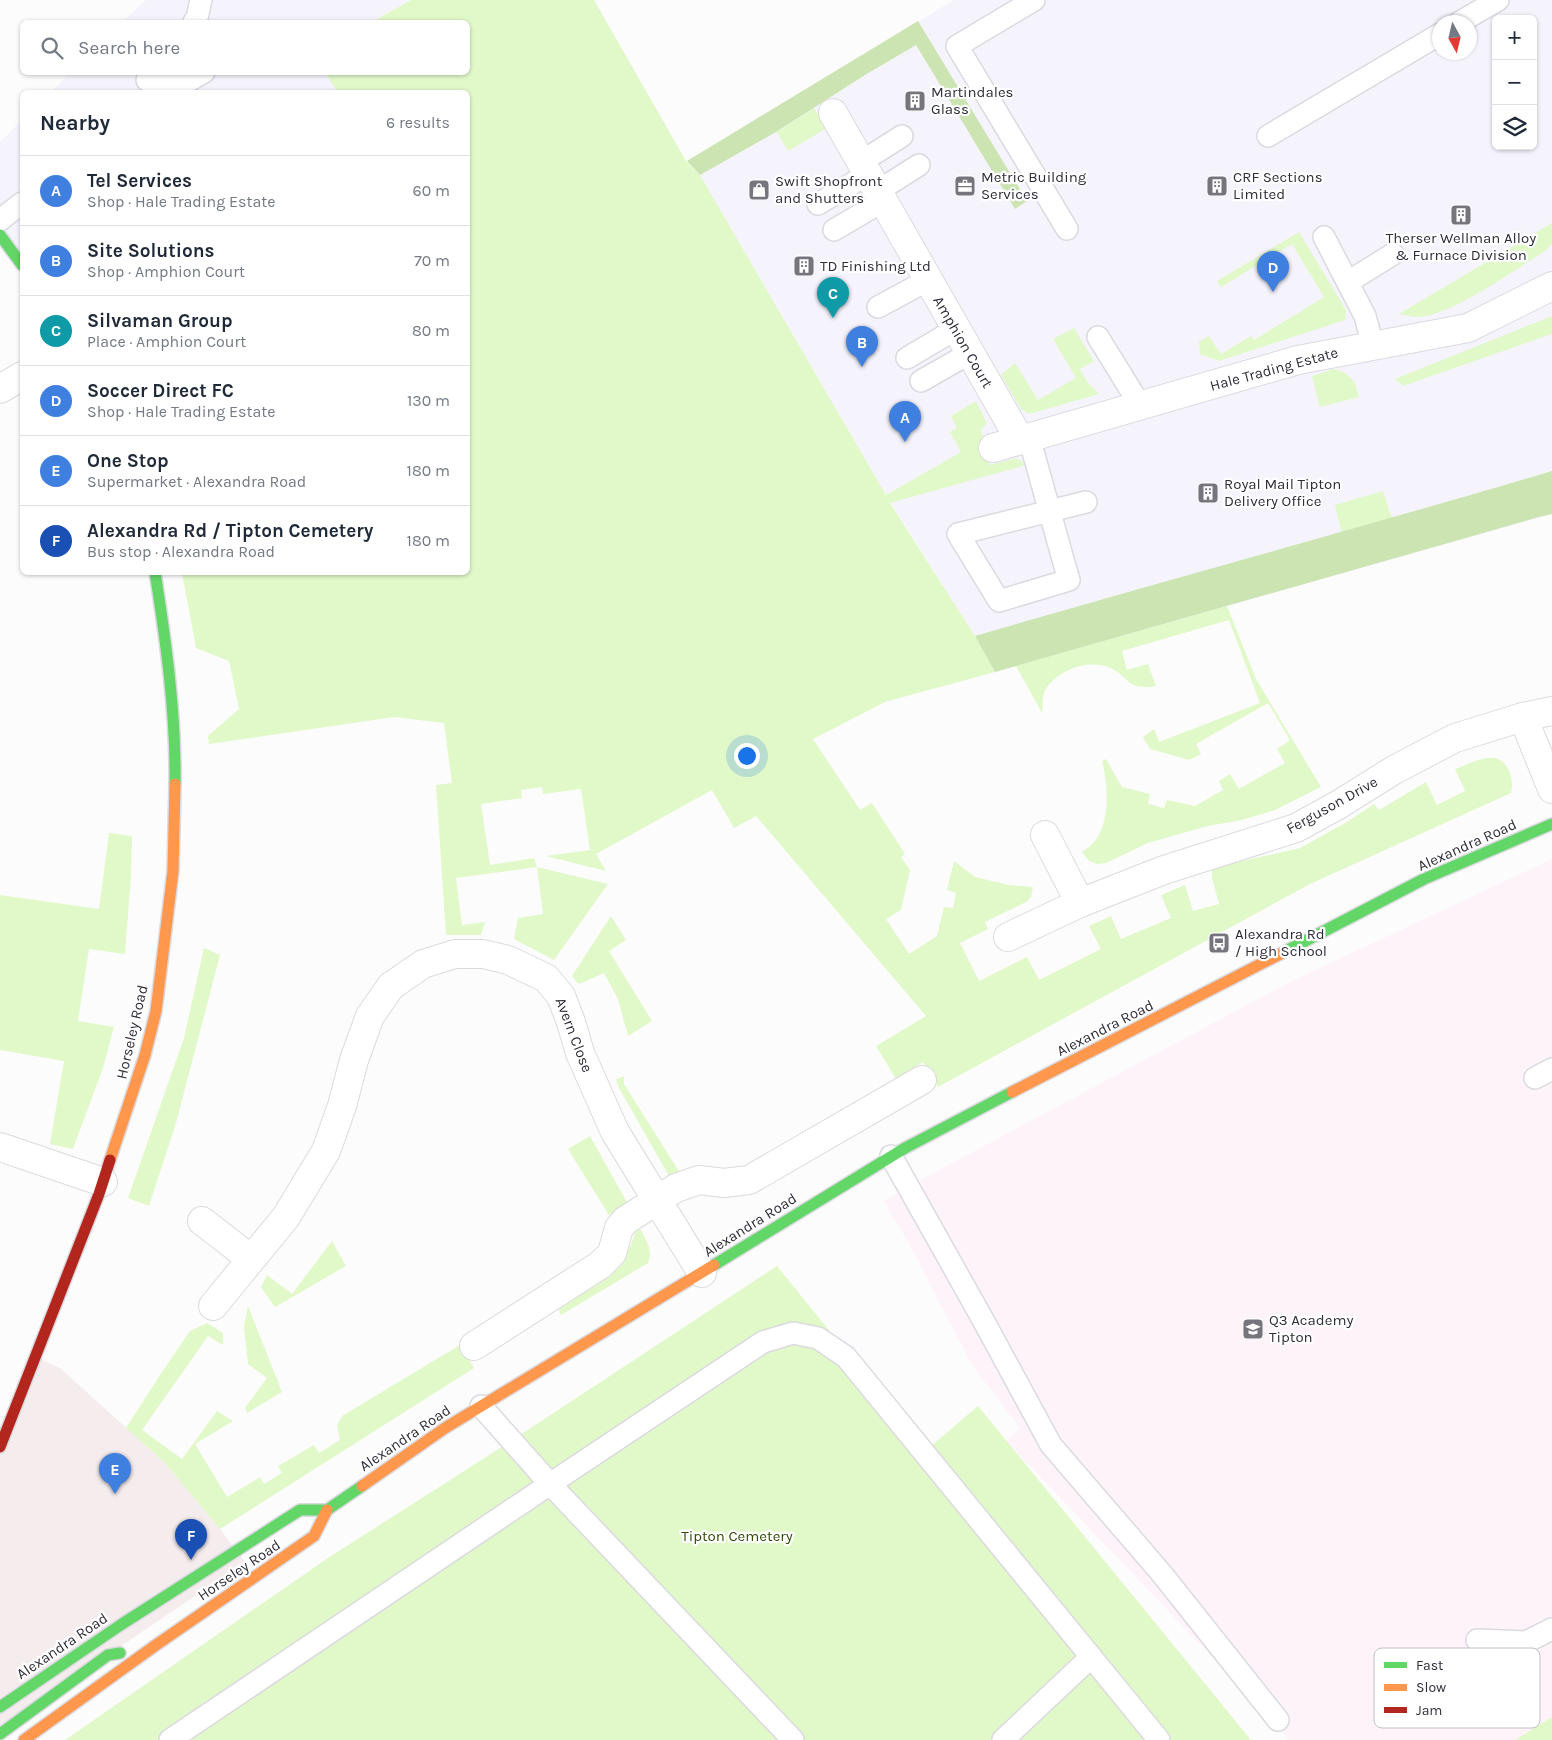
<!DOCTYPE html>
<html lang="en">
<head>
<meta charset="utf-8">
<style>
  body { margin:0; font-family:Karla,sans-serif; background:#f2f2f3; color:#1f2937 }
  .controls { position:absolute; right:15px; top:15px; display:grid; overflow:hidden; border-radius:8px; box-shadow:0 1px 4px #0004 }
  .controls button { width:45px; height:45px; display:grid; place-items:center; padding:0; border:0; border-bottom:1px solid #e0e1e3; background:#fff; color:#1f2937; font:25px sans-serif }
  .compass { position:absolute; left:1432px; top:15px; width:45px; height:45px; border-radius:50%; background:#fff; box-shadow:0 1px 4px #0004; rotate:172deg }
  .you { position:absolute; left:746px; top:755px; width:18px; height:18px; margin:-12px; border:4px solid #fff; border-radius:50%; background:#1a73e8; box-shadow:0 0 0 8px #1a73e833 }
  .badge { display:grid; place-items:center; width:32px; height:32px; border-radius:50%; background:#0b8043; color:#fff; font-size:16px; font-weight:700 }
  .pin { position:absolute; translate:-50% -41px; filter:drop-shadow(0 1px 2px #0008) }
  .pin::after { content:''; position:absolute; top:26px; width:18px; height:15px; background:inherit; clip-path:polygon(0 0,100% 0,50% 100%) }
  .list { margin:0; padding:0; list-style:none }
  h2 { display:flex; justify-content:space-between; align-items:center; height:65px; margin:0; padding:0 20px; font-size:21px }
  h2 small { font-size:16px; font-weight:400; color:#747a83 }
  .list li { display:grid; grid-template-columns:32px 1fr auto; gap:15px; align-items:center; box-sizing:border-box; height:70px; padding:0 20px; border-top:1px solid #e0e1e3 }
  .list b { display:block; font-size:19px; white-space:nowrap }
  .list p { margin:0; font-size:16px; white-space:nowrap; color:#747a83 }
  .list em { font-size:16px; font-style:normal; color:#747a83 }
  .icon { flex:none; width:28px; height:28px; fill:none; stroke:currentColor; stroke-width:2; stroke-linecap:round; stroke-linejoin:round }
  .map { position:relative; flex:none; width:1552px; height:1740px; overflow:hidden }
  .search { position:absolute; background:#fff; box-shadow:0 1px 4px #0004; left:20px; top:20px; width:450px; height:55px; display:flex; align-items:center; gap:12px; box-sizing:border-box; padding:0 18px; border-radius:8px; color:#747a83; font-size:19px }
  .panel { position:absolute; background:#fff; box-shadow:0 1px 4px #0004; left:20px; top:90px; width:450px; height:485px; border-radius:8px }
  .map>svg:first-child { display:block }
  .commercial { fill:#f5ecee }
  .built { fill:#f5f4fd; fill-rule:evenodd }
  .education { fill:#fdf3f9 }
  .green { fill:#e1f8c9 }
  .forest { fill:#cce4b2 }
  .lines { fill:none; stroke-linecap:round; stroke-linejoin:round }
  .lane-casing { stroke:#dbdae0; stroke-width:24 }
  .street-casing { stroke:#dbdae0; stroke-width:30 }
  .fast-casing { stroke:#dbdae0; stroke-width:14 }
  .slow-casing { stroke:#dbdae0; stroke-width:14 }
  .jam-casing { stroke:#dbdae0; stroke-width:14 }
  .lane { stroke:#fff; stroke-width:21 }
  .street { stroke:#fff; stroke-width:28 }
  .fast { stroke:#63d668; stroke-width:11 }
  .slow { stroke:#ff974d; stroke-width:11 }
  .jam { stroke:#b3261e; stroke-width:11 }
  .labels { text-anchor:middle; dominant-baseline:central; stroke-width:4.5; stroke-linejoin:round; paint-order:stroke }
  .poi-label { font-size:15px; fill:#2e2d39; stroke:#fff; text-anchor:start }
  .street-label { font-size:15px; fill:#2e2d39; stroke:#fff }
  .park-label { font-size:15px; fill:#304a06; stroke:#fff }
  .key { fill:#fff; stroke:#c0c0c4; stroke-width:1 }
  .key-label { font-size:14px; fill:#2e2d39 }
</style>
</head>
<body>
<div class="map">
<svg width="1552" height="1740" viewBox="0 0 1552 1740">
  <rect width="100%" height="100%" fill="#fcfcfc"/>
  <path class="commercial" d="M35,1357L60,1368L164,1462L220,1529L245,1562L108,1655L0,1733V1447Z"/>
  <g class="built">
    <path d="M146,0H411L372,22H122Z"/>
    <path d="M954,0H1552V514L995,672L975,636L886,495L700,175L687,161ZM1496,19H1533V146H1496ZM1440,22H1470V52H1440Z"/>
    <path d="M71,72L325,73L337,91L334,92H51Z"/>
    <path d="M22,120V265L0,235V142Z"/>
  </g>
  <path class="education" d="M1552,859V1740H1288L1278,1726L1006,1441L1020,1428L972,1365L913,1251L884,1201L926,1177L1290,982Z"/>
  <g class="green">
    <path d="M411,0H594L686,161L700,175L886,495L961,452L950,432L957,428L951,416L976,401L987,423L981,430L990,465L1017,458L1026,465L890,503L975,636L995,672L885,702L813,739L860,810L872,803L905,854L901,857L910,870L901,910L886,919L909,954L937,936L944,907L953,908L956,893L947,890L954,861L975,877L1009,885L1033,887L1031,897L1026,902L985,922L988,929L960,943L979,981L1027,957L1039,980L1101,949L1089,926L1111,916L1121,939L1171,918L1161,895L1185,885L1193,911L1219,904L1212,878V868L1300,848L1347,822L1374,804L1379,810L1426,782L1437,805L1465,791L1455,769C1472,763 1497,747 1508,769C1512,777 1513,784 1511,793L1310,884L938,1087L923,1062L896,1079L876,1046L926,1016L756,816L734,828L712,790L596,854L606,871L546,856L590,850L581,789L543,794L542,787L521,790L522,798L481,804L490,865L534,858L537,867L608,884L554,960L514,939L518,918L543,914L537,867L456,878L462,925L485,922L481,935H446L436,785L452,783L444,723L394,717L209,744L208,736L239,709L229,661L196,648L182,573L468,572V92H334L337,91L325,73L468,72V22H372Z"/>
    <path d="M814,108L827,128L788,151L777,132Z"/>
    <path d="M1552,223V244L1545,251C1516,269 1451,316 1418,317C1412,317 1405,315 1399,314Z"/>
    <path d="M1299,232L1346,310L1345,320L1219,361L1200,354L1199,342L1209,336L1221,354L1251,336L1254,340L1324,297L1292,244L1221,287L1217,281Z"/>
    <path d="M1552,316V334L1403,386L1395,379Z"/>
    <path d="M1074,328L1094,361L1080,369L1088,383L1099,394L1029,414L1021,409L1001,375L1015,363L1038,400L1076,378L1053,339Z"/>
    <path d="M1334,369C1350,373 1356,381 1359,397L1320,407L1312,376Z"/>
    <path d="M1383,491L1392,518L1342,533L1335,505Z"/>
    <path d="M1227,606L1256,679L1321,787L1275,810L1242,820L1208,826L1176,835L1148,843L1106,863L1097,864L1089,861L1082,852C1086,849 1091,846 1094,842C1111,821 1108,785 1102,761L1106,759L1122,787L1150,794L1148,804L1164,808L1167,800L1195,806L1223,790L1219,781L1230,774L1239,789L1285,763L1277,749L1290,740L1268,703L1196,744L1201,754L1189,760L1150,749L1143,737L1154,729L1159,742L1260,703L1229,620L1122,651L1127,670L1148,664L1156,686C1124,691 1131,676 1108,667C1086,659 1053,672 1044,693C1042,699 1043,706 1042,713L1016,666Z"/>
    <path d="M109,833L132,836L131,876L125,954L89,949L78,1021L114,1027L103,1068L73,1149L50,1144L64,1061L0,1050V895L99,909Z"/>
    <path d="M611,916L626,940L609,951L652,1021L628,1036L618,999L604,973L579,984L572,976Z"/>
    <path d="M204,948L220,955L176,1123L149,1206L128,1198L184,1038Z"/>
    <path d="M624,1076V1084L680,1173L669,1176L619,1088L616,1079Z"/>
    <path d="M590,1136L628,1204L609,1215L568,1149Z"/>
    <path d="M638,1225C645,1238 654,1249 648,1263L561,1315L557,1305L620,1262L630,1247Z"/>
    <path d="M332,1241L346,1266L275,1307L261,1287L267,1275L292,1294Z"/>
    <path d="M777,1266L836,1339L930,1447L978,1406L1251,1740H65L328,1558L511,1441Z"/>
    <path d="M248,1306L282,1392L247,1413L245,1408L267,1378L248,1364L244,1327Z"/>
    <path d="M207,1323L223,1333V1345L208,1336L142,1430L182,1459L217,1411L233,1421L195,1444L227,1497L260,1477L264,1484L282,1473L278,1466L314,1445L319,1453L340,1440L337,1425L342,1416L460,1345L474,1368L220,1529L164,1462L126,1428L160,1375L190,1331Z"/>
    <path d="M1552,1717V1740H1515Z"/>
  </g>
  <g class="forest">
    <path d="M918,21L1027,201L1015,209L916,45L865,75L776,132L700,175L687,161Z"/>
    <path d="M1552,471V514L1539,517L995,672L975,636C1167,580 1360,528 1552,471Z"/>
  </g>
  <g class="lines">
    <g class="lane-casing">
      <g id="lane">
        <path d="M1034,0L957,46L1067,229"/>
        <path d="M194,22L197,18L201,0"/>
        <path d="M1460,22L1498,0"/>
        <path d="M147,80H190L204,72"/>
        <path d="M1268,136L1440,34"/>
        <path d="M861,162L902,136"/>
        <path d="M878,191L919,165"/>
        <path d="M818,204L868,174"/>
        <path d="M0,220L22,203"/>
        <path d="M834,230L883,201"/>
        <path d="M1324,237L1365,316L1373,345"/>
        <path d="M1348,282L1393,254"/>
        <path d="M878,307L928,280"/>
        <path d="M1098,337L1140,405"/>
        <path d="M907,358L956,329"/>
        <path d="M921,381L970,353"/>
        <path d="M1029,438C1043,485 1055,533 1069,580L999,601L958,534L1086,502"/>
        <path d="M1535,1078L1552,1069"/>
        <path d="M891,1156L982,1318L1051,1445L1162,1574L1278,1720"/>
        <path d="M481,1406L550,1484L763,1342L793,1333L818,1338L846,1357L1159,1740"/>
        <path d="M1477,1640L1526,1642L1552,1629"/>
        <path d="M170,1740L550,1484L793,1740"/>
        <path d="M1003,1740L1091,1657"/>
      </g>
    </g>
    <g class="street-casing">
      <g id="street">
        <path d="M833,113L1020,440"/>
        <path d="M0,389L22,376"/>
        <path d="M993,448L1298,360L1468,328L1552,286"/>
        <path d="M1523,717L1552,789"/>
        <path d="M1045,835L1080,903"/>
        <path d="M1008,937L1080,903L1164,870L1296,828L1338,805L1394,770L1455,738L1523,717L1552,711"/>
        <path d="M0,1147L103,1182"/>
        <path d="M202,1221L251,1259"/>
        <path d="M213,1306L286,1217L326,1151L342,1106L354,1060L370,1016L391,986L423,964L455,954H483L508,960L546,978L561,996L571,1022L580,1053L615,1132L702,1273"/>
        <path d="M474,1346L600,1265L612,1253L619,1228L626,1220L676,1188L699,1180L724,1183L749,1180L922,1080"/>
      </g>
    </g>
    <g class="fast-casing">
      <g id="fast">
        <path d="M0,235L22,265"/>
        <path d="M155,572C166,642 176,713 175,784"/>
        <path d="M1284,952L1424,879L1552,824"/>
        <path d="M714,1265L905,1148L1012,1092"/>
        <path d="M0,1707L122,1624L300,1510H327L362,1486"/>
        <path d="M0,1734L108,1655L120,1653"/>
      </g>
    </g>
    <g class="slow-casing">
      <g id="slow">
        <path d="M1012,1092L1284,952"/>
        <path d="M110,1160L145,1055L156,1011L173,871L175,784"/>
        <path d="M362,1486L445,1428L714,1265"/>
        <path d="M24,1740L156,1645L314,1536L327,1510"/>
      </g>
    </g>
    <g class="jam-casing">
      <path id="jam" d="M0,1447L99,1194L110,1160"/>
    </g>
    <use href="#lane" class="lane"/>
    <use href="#street" class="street"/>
    <use href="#fast" class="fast"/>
    <use href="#slow" class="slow"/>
    <use href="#jam" class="jam"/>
  </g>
  <defs>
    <g id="building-square" transform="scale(1.125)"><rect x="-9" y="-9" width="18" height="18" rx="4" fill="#76757d" stroke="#fff"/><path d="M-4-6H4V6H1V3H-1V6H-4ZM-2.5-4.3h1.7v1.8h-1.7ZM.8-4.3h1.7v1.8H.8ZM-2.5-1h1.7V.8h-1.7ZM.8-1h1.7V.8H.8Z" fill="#fff"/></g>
    <g id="office-square" transform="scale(1.125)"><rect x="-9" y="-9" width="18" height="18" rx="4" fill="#76757d" stroke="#fff"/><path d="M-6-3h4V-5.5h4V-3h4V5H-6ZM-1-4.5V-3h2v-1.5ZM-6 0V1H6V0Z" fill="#fff"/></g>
    <g id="shop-square" transform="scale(1.125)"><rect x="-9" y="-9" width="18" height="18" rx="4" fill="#76757d" stroke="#fff"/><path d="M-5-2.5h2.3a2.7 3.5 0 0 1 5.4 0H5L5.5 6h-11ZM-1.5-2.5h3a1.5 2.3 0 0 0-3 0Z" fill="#fff"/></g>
    <g id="bus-square" transform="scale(1.125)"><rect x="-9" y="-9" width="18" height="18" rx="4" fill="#76757d" stroke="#fff"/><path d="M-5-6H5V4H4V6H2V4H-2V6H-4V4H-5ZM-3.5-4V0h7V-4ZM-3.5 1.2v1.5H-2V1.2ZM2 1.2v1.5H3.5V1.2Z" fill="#fff"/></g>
    <g id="school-square" transform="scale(1.125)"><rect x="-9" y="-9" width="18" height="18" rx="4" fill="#76757d" stroke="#fff"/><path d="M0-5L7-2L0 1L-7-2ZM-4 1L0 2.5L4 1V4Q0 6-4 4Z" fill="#fff"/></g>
  </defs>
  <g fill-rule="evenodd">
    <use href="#building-square" x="915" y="101"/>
    <use href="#office-square" x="965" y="186"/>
    <use href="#building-square" x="1217" y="186"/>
    <use href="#shop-square" x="759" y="190"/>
    <use href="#building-square" x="1461" y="215"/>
    <use href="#building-square" x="804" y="266"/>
    <use href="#building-square" x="1208" y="493"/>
    <use href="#bus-square" x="1219" y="943"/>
    <use href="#school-square" x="1253" y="1329"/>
  </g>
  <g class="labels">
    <g class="poi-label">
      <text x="931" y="92">Martindales<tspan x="931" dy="17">Glass</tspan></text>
      <text x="981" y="177">Metric Building<tspan x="981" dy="17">Services</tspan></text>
      <text x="1233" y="177">CRF Sections<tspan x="1233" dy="17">Limited</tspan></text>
      <text x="775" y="181">Swift Shopfront<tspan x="775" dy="17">and Shutters</tspan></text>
      <text x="1461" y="238" text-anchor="middle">Therser Wellman Alloy<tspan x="1461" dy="17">&amp; Furnace Division</tspan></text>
      <text x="820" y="266">TD Finishing Ltd</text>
      <text x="1224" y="484">Royal Mail Tipton<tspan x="1224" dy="17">Delivery Office</tspan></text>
      <text x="1235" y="934">Alexandra Rd<tspan x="1235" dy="17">/ High School</tspan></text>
      <text x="1269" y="1320">Q3 Academy<tspan x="1269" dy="17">Tipton</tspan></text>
    </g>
    <g class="street-label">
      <text transform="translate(963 342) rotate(60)">Amphion Court</text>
      <text transform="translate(1274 369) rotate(-15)">Hale Trading Estate</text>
      <text transform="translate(1332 805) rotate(-29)">Ferguson Drive</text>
      <text transform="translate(1467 845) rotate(-24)">Alexandra Road</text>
      <text transform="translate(1105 1028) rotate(-27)">Alexandra Road</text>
      <text transform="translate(132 1032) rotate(-77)">Horseley Road</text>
      <text transform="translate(574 1035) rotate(69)">Avern Close</text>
      <text transform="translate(750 1225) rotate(-32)">Alexandra Road</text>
      <text transform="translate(405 1438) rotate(-34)">Alexandra Road</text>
      <text transform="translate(239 1570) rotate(-34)">Horseley Road</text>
      <text transform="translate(62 1646) rotate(-34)">Alexandra Road</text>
    </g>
    <g class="park-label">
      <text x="737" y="1536">Tipton Cemetery</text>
    </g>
  </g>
  <rect x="1374" y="1648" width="166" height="80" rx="8" class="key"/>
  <rect x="1384" y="1662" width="23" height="6" fill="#63d668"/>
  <rect x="1384" y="1684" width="23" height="7" fill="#ff974d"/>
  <rect x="1384" y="1707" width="23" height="6" fill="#b3261e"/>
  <g class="key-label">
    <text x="1416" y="1670">Fast</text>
    <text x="1416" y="1692">Slow</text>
    <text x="1416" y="1715">Jam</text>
  </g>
</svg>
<div class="controls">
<button>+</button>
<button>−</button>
<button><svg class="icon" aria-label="layers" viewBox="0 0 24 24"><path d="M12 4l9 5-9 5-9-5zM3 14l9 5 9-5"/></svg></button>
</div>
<svg class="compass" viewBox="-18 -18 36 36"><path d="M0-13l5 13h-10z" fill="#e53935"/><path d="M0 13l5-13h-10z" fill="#747a83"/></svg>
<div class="you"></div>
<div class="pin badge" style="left:905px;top:442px;background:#3f7fe0">A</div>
<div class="pin badge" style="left:862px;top:367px;background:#3f7fe0">B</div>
<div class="pin badge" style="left:833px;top:318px;background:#0f9aa8">C</div>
<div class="pin badge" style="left:1273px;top:292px;background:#3f7fe0">D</div>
<div class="pin badge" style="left:115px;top:1494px;background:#3f7fe0">E</div>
<div class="pin badge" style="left:191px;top:1560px;background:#1a4fb4">F</div>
<div class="search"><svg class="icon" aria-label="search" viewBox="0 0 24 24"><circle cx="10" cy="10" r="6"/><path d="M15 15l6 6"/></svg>Search here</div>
<section class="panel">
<h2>Nearby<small>6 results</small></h2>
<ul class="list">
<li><span class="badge" style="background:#3f7fe0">A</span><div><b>Tel Services</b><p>Shop · Hale Trading Estate</p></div><em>60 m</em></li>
<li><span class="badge" style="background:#3f7fe0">B</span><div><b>Site Solutions</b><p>Shop · Amphion Court</p></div><em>70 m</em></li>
<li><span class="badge" style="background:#0f9aa8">C</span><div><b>Silvaman Group</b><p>Place · Amphion Court</p></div><em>80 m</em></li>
<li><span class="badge" style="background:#3f7fe0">D</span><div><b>Soccer Direct FC</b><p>Shop · Hale Trading Estate</p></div><em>130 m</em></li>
<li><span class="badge" style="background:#3f7fe0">E</span><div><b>One Stop</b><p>Supermarket · Alexandra Road</p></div><em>180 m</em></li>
<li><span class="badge" style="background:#1a4fb4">F</span><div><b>Alexandra Rd / Tipton Cemetery</b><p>Bus stop · Alexandra Road</p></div><em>180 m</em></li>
</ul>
</section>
</div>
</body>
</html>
